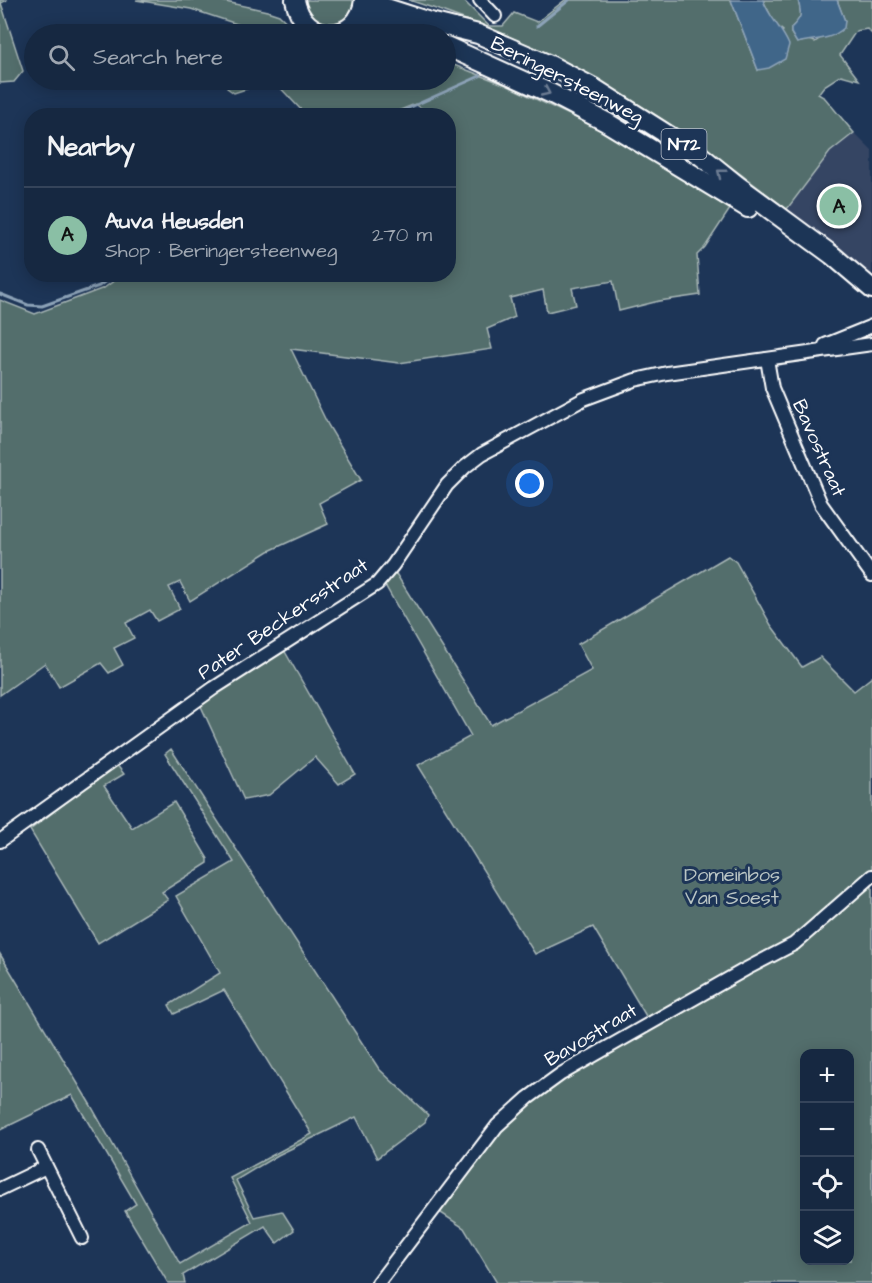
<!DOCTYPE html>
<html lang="en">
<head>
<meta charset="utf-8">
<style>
  body { margin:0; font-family:"Architects Daughter",sans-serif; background:#1f3048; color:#f1f3f6 }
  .controls { position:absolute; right:18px; bottom:18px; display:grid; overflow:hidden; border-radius:12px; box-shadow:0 3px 15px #0003 }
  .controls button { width:54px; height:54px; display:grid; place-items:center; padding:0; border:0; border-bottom:2px solid #35445a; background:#162841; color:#f1f3f6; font:30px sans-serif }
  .you { position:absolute; left:530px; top:484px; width:21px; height:21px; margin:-15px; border:4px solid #fff; border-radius:50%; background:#1a73e8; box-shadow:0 0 0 9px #1a73e833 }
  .badge { display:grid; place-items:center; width:39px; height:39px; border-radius:50%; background:#8abfa5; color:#111; font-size:20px; font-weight:700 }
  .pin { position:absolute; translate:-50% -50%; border:3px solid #fff; box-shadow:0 2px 6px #0006 }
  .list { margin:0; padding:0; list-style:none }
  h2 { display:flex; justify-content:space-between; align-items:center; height:78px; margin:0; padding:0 24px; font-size:26px }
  h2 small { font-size:20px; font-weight:400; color:#9ea6b1 }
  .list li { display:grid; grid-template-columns:39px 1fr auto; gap:18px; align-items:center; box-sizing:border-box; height:96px; padding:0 24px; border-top:2px solid #35445a }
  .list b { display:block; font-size:22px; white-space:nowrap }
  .list p { margin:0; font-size:20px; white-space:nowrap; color:#9ea6b1 }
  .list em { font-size:20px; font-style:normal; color:#9ea6b1 }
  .icon { flex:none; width:33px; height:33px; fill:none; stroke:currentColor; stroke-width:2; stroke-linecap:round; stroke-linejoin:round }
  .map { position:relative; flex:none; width:872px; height:1283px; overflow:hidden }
  .search { position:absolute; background:#162841; box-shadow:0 3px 15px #0003; left:24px; top:24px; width:432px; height:66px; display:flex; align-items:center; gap:15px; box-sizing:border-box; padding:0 21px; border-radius:33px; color:#9ea6b1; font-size:22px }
  .panel { position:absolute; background:#162841; box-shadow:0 3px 15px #0003; left:24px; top:108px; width:432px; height:174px; border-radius:24px }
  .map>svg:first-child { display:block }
  .built { fill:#344464 }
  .green { fill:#526e6c; stroke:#a8b6b6; stroke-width:1.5; fill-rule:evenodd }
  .water { fill:#416689; stroke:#8da3b8; stroke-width:1.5 }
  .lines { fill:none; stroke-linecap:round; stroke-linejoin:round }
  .stream { stroke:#8da3b8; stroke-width:3 }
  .minor-casing { stroke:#fff; stroke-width:16 }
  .primary-casing { stroke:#fff; stroke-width:22 }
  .minor { stroke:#1d3557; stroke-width:12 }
  .primary { stroke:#1d3557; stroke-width:18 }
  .oneway { stroke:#6c7c92 }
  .labels { text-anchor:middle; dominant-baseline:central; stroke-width:6; stroke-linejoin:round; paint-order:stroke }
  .shield { fill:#1d3557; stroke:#bbc2cd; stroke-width:1.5 }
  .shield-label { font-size:18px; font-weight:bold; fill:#fff }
  .street-label { font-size:20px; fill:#fff; stroke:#1d3557 }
  .park-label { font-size:20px; fill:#bac5c4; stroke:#1d3557 }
</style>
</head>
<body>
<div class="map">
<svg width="872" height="1283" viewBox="0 0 872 1283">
  <rect width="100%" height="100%" fill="#1d3557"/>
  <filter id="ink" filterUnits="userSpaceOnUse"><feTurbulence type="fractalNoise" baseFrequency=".0167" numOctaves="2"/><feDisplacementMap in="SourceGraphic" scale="12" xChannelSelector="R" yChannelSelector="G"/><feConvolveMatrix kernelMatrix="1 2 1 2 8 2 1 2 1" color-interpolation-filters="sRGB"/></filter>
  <g filter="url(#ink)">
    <path class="built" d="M854,133L872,151V281L787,209L830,152Z"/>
    <g class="green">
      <path d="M0,0H7L1,3L23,71L14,82L0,83Z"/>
      <path d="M136,0H217L267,11L279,15L299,34H257L249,28L191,9Z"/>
      <path d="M304,0H354V1C351,22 334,30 316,19C313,18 310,16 309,14C306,10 305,4 304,0Z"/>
      <path d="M409,0H463L489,26H503L514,13L537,22L565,0H731L758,70L783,31L775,24L763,0H798C802,16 803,16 791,28V33L797,43L808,40L815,42L845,21L837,0H872V34L867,29L856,31L840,55L859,80L841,75L824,86L818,94L825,98L854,133L830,152L787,209C744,177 702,144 657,116C580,66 496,28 409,0Z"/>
      <path d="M446,62L506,85L612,135L730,209L705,247L697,255L700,295L659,301L619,311L613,281L572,288L576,305L547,312L543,290L510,298L515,317L487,329L492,349L399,363L291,349L328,425L361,480L319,503L328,524L269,551L190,601L180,582L169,587L180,609L157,621L150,610L126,623L134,638L114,648L123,665L109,673L101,663L59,687L45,663L0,695V300L35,314L104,288L122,275L448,274V116L410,115L424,110L415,104L388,115H306L273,80H446Z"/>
      <path d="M228,80H263L249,88L234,93L227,88Z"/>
      <path d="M728,556L736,562L771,625L802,667L820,657L854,691L872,677V1283H497L464,1228L438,1211L498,1128L549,1088L645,1030L646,1016L593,927L535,954L418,765L471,736L385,585L395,572L491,725L592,670L578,644ZM804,1054H850V1260H804Z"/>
      <path d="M284,650L355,774L339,784L315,757L269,795L244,800L200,704Z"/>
      <path d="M171,749L379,1069L428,1115L425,1122L377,1158L356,1117L278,1155L236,1180L254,1217L282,1211L294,1230L277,1243L265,1226L183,1275L185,1283H168L125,1211L136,1204L72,1095L0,1130V954L90,1104L180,1264L252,1222L230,1178L312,1134L224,990L174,1014L169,1005L220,973L176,896L234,862L165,754Z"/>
      <path d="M116,764L124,774L104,786L132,828L174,802L208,859V863L162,892L168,900L98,943L30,830Z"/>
    </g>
    <g class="water">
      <path d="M731,0H763C769,17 782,28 789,45L785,59L769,68L758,70Z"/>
      <path d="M798,0H837L845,21L844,28C828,42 815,38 797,43L791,33V28C802,17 802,16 798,0Z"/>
    </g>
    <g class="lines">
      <g class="stream">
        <path d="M537,26L569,0"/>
        <path d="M391,116L480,76"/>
        <path d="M0,294L28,305L42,306L99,286L115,274"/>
      </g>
      <g class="minor-casing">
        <g id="minor">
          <path d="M480,0L495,16"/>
          <path d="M825,345L872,326"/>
          <path d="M767,359L772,388L821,504L872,575"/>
          <path d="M0,841L214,688L377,584L393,565L447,485L465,467L482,454L584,399L635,380L667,373L872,344"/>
          <path d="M38,1150L82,1238"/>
          <path d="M0,1189L46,1167"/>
          <path d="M378,1283L497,1126L528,1098L561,1074L746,969L794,944L872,876"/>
        </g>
      </g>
      <g class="primary-casing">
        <g id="primary">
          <path d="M295,0C303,44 359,45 364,0"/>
          <path d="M368,0L374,4L430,22L478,34L550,65L594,88L701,156L737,185L832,255L872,289"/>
          <path d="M358,19C380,16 402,27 423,34"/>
          <path d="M446,46L552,94L606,122L748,208"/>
        </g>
      </g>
      <use href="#minor" class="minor"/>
      <use href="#primary" class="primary"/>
    </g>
    <defs><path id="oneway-chevron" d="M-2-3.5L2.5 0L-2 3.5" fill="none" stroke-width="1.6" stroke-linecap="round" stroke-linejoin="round" transform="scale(1.5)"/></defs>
    <g class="oneway">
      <use href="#oneway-chevron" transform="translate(546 92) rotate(25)"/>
      <use href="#oneway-chevron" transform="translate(721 173) rotate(-141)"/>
    </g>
  </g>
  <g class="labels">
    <rect class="shield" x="661.5" y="129" width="45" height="30" rx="4.5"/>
    <g class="shield-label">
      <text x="684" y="144">N72</text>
    </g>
    <g class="street-label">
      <text transform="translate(567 80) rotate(27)">Beringersteenweg</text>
      <text transform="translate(819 448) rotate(66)">Bavostraat</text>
      <text transform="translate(283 619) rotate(-34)">Pater Beckersstraat</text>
      <text transform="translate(591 1035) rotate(-31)">Bavostraat</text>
    </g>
    <g class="park-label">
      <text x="732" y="875">Domeinbos<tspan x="732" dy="23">Van Soest</tspan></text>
    </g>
  </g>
</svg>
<div class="controls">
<button>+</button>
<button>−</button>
<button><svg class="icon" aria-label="locate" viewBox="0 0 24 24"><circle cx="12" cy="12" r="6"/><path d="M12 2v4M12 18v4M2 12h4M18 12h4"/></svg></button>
<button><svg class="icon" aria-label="layers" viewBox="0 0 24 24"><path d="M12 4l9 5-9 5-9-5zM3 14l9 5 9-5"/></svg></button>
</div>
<div class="you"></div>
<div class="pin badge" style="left:839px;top:206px">A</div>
<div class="search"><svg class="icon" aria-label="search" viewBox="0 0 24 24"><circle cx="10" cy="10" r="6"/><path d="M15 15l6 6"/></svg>Search here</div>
<section class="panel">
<h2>Nearby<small></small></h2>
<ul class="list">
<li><span class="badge">A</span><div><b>Auva Heusden</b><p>Shop · Beringersteenweg</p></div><em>270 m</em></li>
</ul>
</section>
</div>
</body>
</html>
